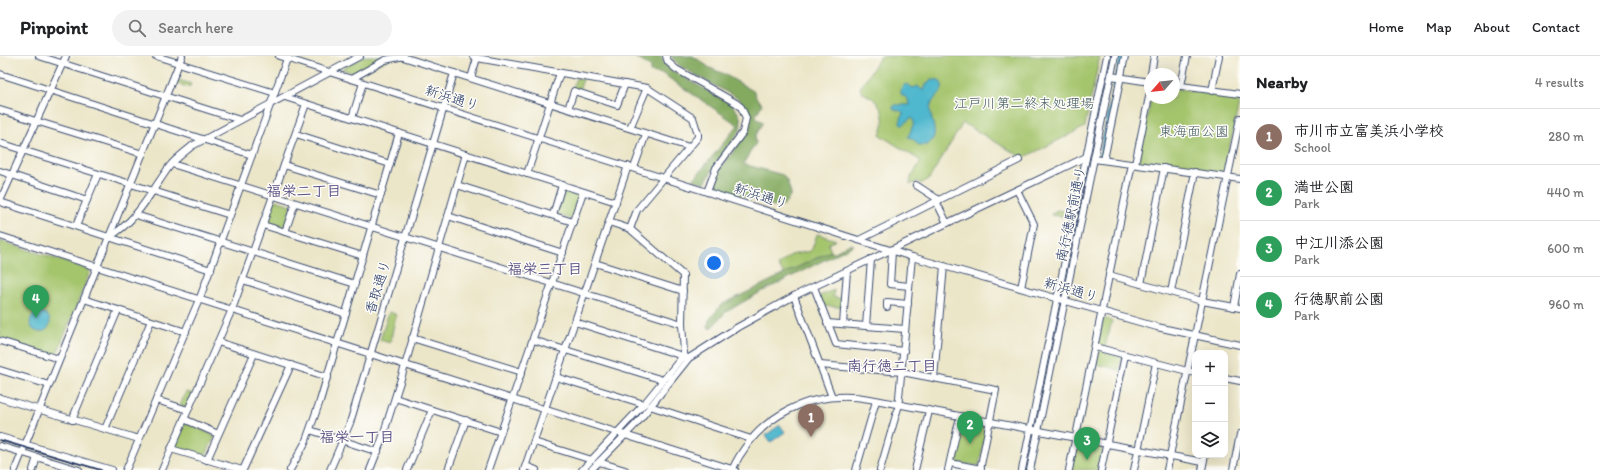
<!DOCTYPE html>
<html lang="en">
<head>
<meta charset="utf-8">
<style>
  body { margin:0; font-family:Itim,"Klee One",sans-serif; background:#f2f2f2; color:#202124 }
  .controls { position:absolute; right:12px; bottom:12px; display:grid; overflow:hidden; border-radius:8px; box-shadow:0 4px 16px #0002 }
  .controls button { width:36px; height:36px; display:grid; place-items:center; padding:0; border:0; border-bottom:1px solid #e0e0e0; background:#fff; color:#202124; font:20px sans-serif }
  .compass { position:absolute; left:1144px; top:12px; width:36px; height:36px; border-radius:50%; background:#fff; box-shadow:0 4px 16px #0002; rotate:242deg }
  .you { position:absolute; left:714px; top:207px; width:14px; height:14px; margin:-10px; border:3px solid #fff; border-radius:50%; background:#1a73e8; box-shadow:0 0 0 6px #1a73e833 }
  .badge { display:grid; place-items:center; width:26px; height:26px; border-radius:50%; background:#7c3aed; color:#fff; font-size:13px; font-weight:700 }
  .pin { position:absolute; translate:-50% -33px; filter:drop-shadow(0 1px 2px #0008) }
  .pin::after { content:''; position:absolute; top:21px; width:14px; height:12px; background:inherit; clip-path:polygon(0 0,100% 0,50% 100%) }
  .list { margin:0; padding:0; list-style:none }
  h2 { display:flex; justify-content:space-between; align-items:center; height:52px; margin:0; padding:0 16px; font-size:17px }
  h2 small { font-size:13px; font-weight:400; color:#757577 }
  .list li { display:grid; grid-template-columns:26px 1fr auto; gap:12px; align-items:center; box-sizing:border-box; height:56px; padding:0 16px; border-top:1px solid #e0e0e0 }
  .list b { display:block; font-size:15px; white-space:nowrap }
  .list p { margin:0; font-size:13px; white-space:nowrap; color:#757577 }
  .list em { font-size:13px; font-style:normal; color:#757577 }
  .icon { flex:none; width:22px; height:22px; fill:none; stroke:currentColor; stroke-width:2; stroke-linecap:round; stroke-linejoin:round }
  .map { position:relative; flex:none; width:1240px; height:414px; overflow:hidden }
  header { display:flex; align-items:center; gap:24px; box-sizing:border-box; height:56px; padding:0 20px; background:#fff; border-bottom:1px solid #e0e0e0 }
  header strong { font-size:19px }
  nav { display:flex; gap:22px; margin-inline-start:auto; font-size:14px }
  .search { width:280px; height:36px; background:#f2f2f2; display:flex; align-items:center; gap:10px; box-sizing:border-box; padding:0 14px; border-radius:22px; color:#757577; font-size:15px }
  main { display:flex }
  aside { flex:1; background:#fff }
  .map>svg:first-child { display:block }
  .green { fill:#a5c56d; stroke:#607a66 }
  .forest { fill:#84aa60; stroke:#506c5f }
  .water { fill:#50b7ce; stroke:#367396 }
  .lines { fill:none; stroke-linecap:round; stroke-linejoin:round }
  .minor-casing { stroke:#3a4a6e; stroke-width:8 }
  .minor { stroke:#fff; stroke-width:6 }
  .rail { stroke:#1b2f5e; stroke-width:1.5 }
  .labels { text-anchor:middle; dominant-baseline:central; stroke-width:3; stroke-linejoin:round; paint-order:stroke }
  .street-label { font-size:14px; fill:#1b2f5e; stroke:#fdfcf7 }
  .park-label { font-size:14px; fill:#445c62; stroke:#fdfcf7 }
  .neighbourhood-label { font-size:15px; font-weight:bold; fill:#5b5286; stroke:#fdfcf7 }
</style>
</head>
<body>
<header>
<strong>Pinpoint</strong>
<div class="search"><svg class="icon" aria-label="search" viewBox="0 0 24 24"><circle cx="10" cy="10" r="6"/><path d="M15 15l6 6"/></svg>Search here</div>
<nav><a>Home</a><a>Map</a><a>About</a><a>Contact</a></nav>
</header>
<main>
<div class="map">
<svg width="1240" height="414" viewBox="0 0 1240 414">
  <rect width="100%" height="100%" fill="#fdfcf7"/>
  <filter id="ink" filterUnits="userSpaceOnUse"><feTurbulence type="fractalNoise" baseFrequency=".025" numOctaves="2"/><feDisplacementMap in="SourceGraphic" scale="8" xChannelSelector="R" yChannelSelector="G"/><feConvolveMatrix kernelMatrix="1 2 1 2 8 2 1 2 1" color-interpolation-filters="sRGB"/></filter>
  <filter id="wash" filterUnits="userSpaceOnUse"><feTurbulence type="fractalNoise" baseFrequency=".012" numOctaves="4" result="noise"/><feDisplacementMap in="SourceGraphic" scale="16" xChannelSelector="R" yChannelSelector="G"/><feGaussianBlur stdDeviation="0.9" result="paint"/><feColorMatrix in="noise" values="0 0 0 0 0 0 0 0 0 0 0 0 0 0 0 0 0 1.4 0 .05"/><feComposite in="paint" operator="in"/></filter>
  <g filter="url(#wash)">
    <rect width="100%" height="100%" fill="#ece6c9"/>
    <g class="green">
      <path d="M365,0H396L356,18L342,13L343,12Z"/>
      <path d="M881,0H1100L1085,71L1023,102L963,67L929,123L920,128L918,125L910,129L911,121L921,105L880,79C886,67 884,50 872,42C867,39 862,38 860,32Z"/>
      <path d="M576,22L583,23L579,35L572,34Z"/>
      <path d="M176,23L191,28L190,30L188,31L174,27Z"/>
      <path d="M1174,32L1239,41L1240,43L1224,117L1223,118L1139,107L1138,105L1151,42H1174Z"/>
      <path d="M564,132L579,137L580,139L572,161L570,163L556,158L563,133Z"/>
      <path d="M276,144L291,149L292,151L284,172L267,169L266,166L274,145Z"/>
      <path d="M1057,154L1068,156L1067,161L1051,159L1052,157Z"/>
      <path d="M817,178L836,184L828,188L831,195L784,218L778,209L791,199L810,195L812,193Z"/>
      <path d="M0,185L88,213L90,216L56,300L0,283Z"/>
      <path d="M834,234L833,241L843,243L842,251L823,250L819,240Z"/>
      <path d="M389,256L395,258L396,259L390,287L380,284Z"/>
      <path d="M1103,262L1112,265L1105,291L1098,290L1097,287Z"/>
      <path d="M1098,294L1121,300L1122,302L1119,314L1093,307L1096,295Z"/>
      <path d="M186,336L193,338L187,350L185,351L180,349Z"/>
      <path d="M962,365L985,369L987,371L979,410L953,406L960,366Z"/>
      <path d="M187,367L215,380L206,399L203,401L176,393L175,390L184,368Z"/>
      <path d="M1079,387L1102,391L1103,393L1099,414H1071L1076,388Z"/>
    </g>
    <g class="forest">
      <path d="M633,0H661L664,7L669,13L731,48C739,56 744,64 739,76L717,106L705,127L693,124L738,69L663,18L650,16L651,11Z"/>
      <path d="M670,0H693L710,12L724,18L755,36L756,42L762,48L756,59L757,63L763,66L755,81L756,87L743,108L783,119L787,125L791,137C788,145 785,151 777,151L714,131L713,127L719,114L749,75C753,61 748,50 737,42L680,10Z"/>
      <path d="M850,188L854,189L757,238L726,256L710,273L708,271L709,264L721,249L831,195L833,197Z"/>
    </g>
    <g class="water">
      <path d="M1120,0H1124L1103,100H1099Z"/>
      <path d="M931,23L939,24C948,35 936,38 932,47C925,60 944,78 927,89H920L916,87L914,83L908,81L914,67L912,62L910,63L903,69H901L900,67L903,57L901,55L893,53V51L895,49H909L908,43L901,38V32L906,28L913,32L918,30L922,34H924L926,29Z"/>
      <circle cx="40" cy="266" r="10"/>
      <path d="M780,369L785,376L771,386L766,379Z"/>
    </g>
  </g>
  <g filter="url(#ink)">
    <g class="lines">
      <g class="minor-casing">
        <g id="minor">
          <path d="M39,0L240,64"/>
          <path d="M156,0L275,37"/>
          <path d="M279,0L912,201L1157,271L1240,289"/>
          <path d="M473,0L477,2L647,32L693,62L698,78V81L637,154L630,173"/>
          <path d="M666,0L668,6L676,13L736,47L741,51L746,62L743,76L716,112L707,136"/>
          <path d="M403,1L689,91"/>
          <path d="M0,18L252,99"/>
          <path d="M1151,18L1154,0"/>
          <path d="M1111,20L1150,26"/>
          <path d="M471,22L477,2"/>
          <path d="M351,23L385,4L404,0"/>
          <path d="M1174,29L1240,38"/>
          <path d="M1181,30L1187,0"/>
          <path d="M1212,35L1219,0"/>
          <path d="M285,41L616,146"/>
          <path d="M568,53L574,35L617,49L625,28"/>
          <path d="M0,54L143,98"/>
          <path d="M352,62L363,27"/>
          <path d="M630,72L647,32"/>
          <path d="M296,78L390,108"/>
          <path d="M0,87L230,159"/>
          <path d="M1094,103L1240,123"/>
          <path d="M1104,104L1125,0"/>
          <path d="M172,108L682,268"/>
          <path d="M1135,108L1150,36"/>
          <path d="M284,109L381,139"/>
          <path d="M634,112L646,78"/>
          <path d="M0,115L87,144"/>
          <path d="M527,118L560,17"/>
          <path d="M457,129L573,166"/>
          <path d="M916,129L939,144"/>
          <path d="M1017,134L1034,168L1021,232"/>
          <path d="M0,145L66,0"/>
          <path d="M936,145L947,167"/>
          <path d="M0,146L211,214"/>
          <path d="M136,158L139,160L355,228"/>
          <path d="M553,159L562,129"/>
          <path d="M448,160L563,197"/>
          <path d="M263,169L363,200"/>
          <path d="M76,170L98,118"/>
          <path d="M285,176L295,147"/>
          <path d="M0,180L735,414"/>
          <path d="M109,181C137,165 151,136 169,111C175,103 184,97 192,90L360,0"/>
          <path d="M859,184L1019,104"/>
          <path d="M892,195L890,228L909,230"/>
          <path d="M595,207L683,235"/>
          <path d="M1109,219L1202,245L1240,252"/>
          <path d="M243,224L346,258"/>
          <path d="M1141,228L1164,112"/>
          <path d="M814,231L836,288L904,295"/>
          <path d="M1171,236L1195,116"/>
          <path d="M794,240L832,341"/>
          <path d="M84,243L186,276"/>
          <path d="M887,251V246L908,248"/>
          <path d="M1234,251L1240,218"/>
          <path d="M575,266L686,301"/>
          <path d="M827,267L905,273"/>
          <path d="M843,268L847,215"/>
          <path d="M866,270L871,203"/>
          <path d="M412,282L522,316"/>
          <path d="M533,284L663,324"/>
          <path d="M0,285L59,303"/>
          <path d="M218,286L328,321"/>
          <path d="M1095,291L1195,317"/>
          <path d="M820,309L902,316L996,334L980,414"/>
          <path d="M0,314L49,329"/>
          <path d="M556,321L644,348"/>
          <path d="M934,322L944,210"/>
          <path d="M1225,322L1240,325"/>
          <path d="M0,342L139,383"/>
          <path d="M395,342L501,376"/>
          <path d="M156,344L188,354"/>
          <path d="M650,350L751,383"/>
          <path d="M184,363L218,378"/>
          <path d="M72,364L118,254"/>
          <path d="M105,373L151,265"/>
          <path d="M310,374L378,396"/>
          <path d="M0,381L112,414"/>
          <path d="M534,386L592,404"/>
          <path d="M0,390L79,414"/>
          <path d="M171,393L242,414"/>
          <path d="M207,404L254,298"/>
          <path d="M599,406L625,414"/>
          <path d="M950,407L981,413"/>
          <path d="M526,410L536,414"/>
          <path d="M15,414L182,0"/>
          <path d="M33,414L37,401"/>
          <path d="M126,414L201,239L288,0"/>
          <path d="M162,414L233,251L306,48"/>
          <path d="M243,414L291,309"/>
          <path d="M290,414L305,387L320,345L399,77"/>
          <path d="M330,414L350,367L454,17"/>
          <path d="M370,414L381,386L404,313L466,98"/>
          <path d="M407,414L432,354"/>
          <path d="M448,414L466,364"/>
          <path d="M488,414L583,136"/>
          <path d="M524,414L628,110"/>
          <path d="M582,414L644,348L683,300L684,296L682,268L683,219L630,173L609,166"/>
          <path d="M591,414L637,367L689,302L738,271L794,240L1086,101"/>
          <path d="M732,414C758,359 810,333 870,343L1203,406"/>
          <path d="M856,414L876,345"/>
          <path d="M880,414L898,352L912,201"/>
          <path d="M915,414L929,355"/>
          <path d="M948,414L960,360"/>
          <path d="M1022,414L1107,0"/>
          <path d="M1030,414L1115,0"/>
          <path d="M1069,414L1132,108"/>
          <path d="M1101,414L1125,299"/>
          <path d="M1134,414L1156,307"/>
          <path d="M1167,414L1240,62"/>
          <path d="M1202,414L1205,399"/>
          <path d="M1233,414L1240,378"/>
        </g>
      </g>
      <use href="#minor" class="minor"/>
      <path class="rail" d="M0,384L101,414"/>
    </g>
  </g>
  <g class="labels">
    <g class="street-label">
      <text transform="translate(452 42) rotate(18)">新浜通り</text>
      <text transform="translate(761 140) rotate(18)">新浜通り</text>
      <text transform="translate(1071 158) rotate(-78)">南行徳駅前通り</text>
      <text transform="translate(378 231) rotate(-73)">香取通り</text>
      <text transform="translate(1071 234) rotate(16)">新浜通り</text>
    </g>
    <g class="park-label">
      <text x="1024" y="47">江戸川第二終末処理場</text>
      <text x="1194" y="75">東海面公園</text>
    </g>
    <g class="neighbourhood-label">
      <text x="304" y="135">福栄二丁目</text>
      <text x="545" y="213">福栄三丁目</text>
      <text x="892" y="310">南行徳二丁目</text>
      <text x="357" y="381">福栄一丁目</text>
    </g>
  </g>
</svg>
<div class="controls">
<button>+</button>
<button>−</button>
<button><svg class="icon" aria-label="layers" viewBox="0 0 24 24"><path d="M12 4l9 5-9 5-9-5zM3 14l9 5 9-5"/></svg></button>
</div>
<svg class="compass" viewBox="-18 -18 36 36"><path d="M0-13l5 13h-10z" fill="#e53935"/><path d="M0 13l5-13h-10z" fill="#757577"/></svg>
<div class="you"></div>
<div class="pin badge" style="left:811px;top:381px;background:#8d6e63">1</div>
<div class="pin badge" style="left:970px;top:388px;background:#2e9e5b">2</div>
<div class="pin badge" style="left:1087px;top:404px;background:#2e9e5b">3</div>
<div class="pin badge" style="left:36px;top:262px;background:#2e9e5b">4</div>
</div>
<aside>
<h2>Nearby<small>4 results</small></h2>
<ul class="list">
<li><span class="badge" style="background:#8d6e63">1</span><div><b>市川市立富美浜小学校</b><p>School</p></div><em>280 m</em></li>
<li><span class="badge" style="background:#2e9e5b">2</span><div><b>満世公園</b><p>Park</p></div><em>440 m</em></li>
<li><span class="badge" style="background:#2e9e5b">3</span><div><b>中江川添公園</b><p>Park</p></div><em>600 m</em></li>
<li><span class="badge" style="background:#2e9e5b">4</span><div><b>行徳駅前公園</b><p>Park</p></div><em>960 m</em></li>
</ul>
</aside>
</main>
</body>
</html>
